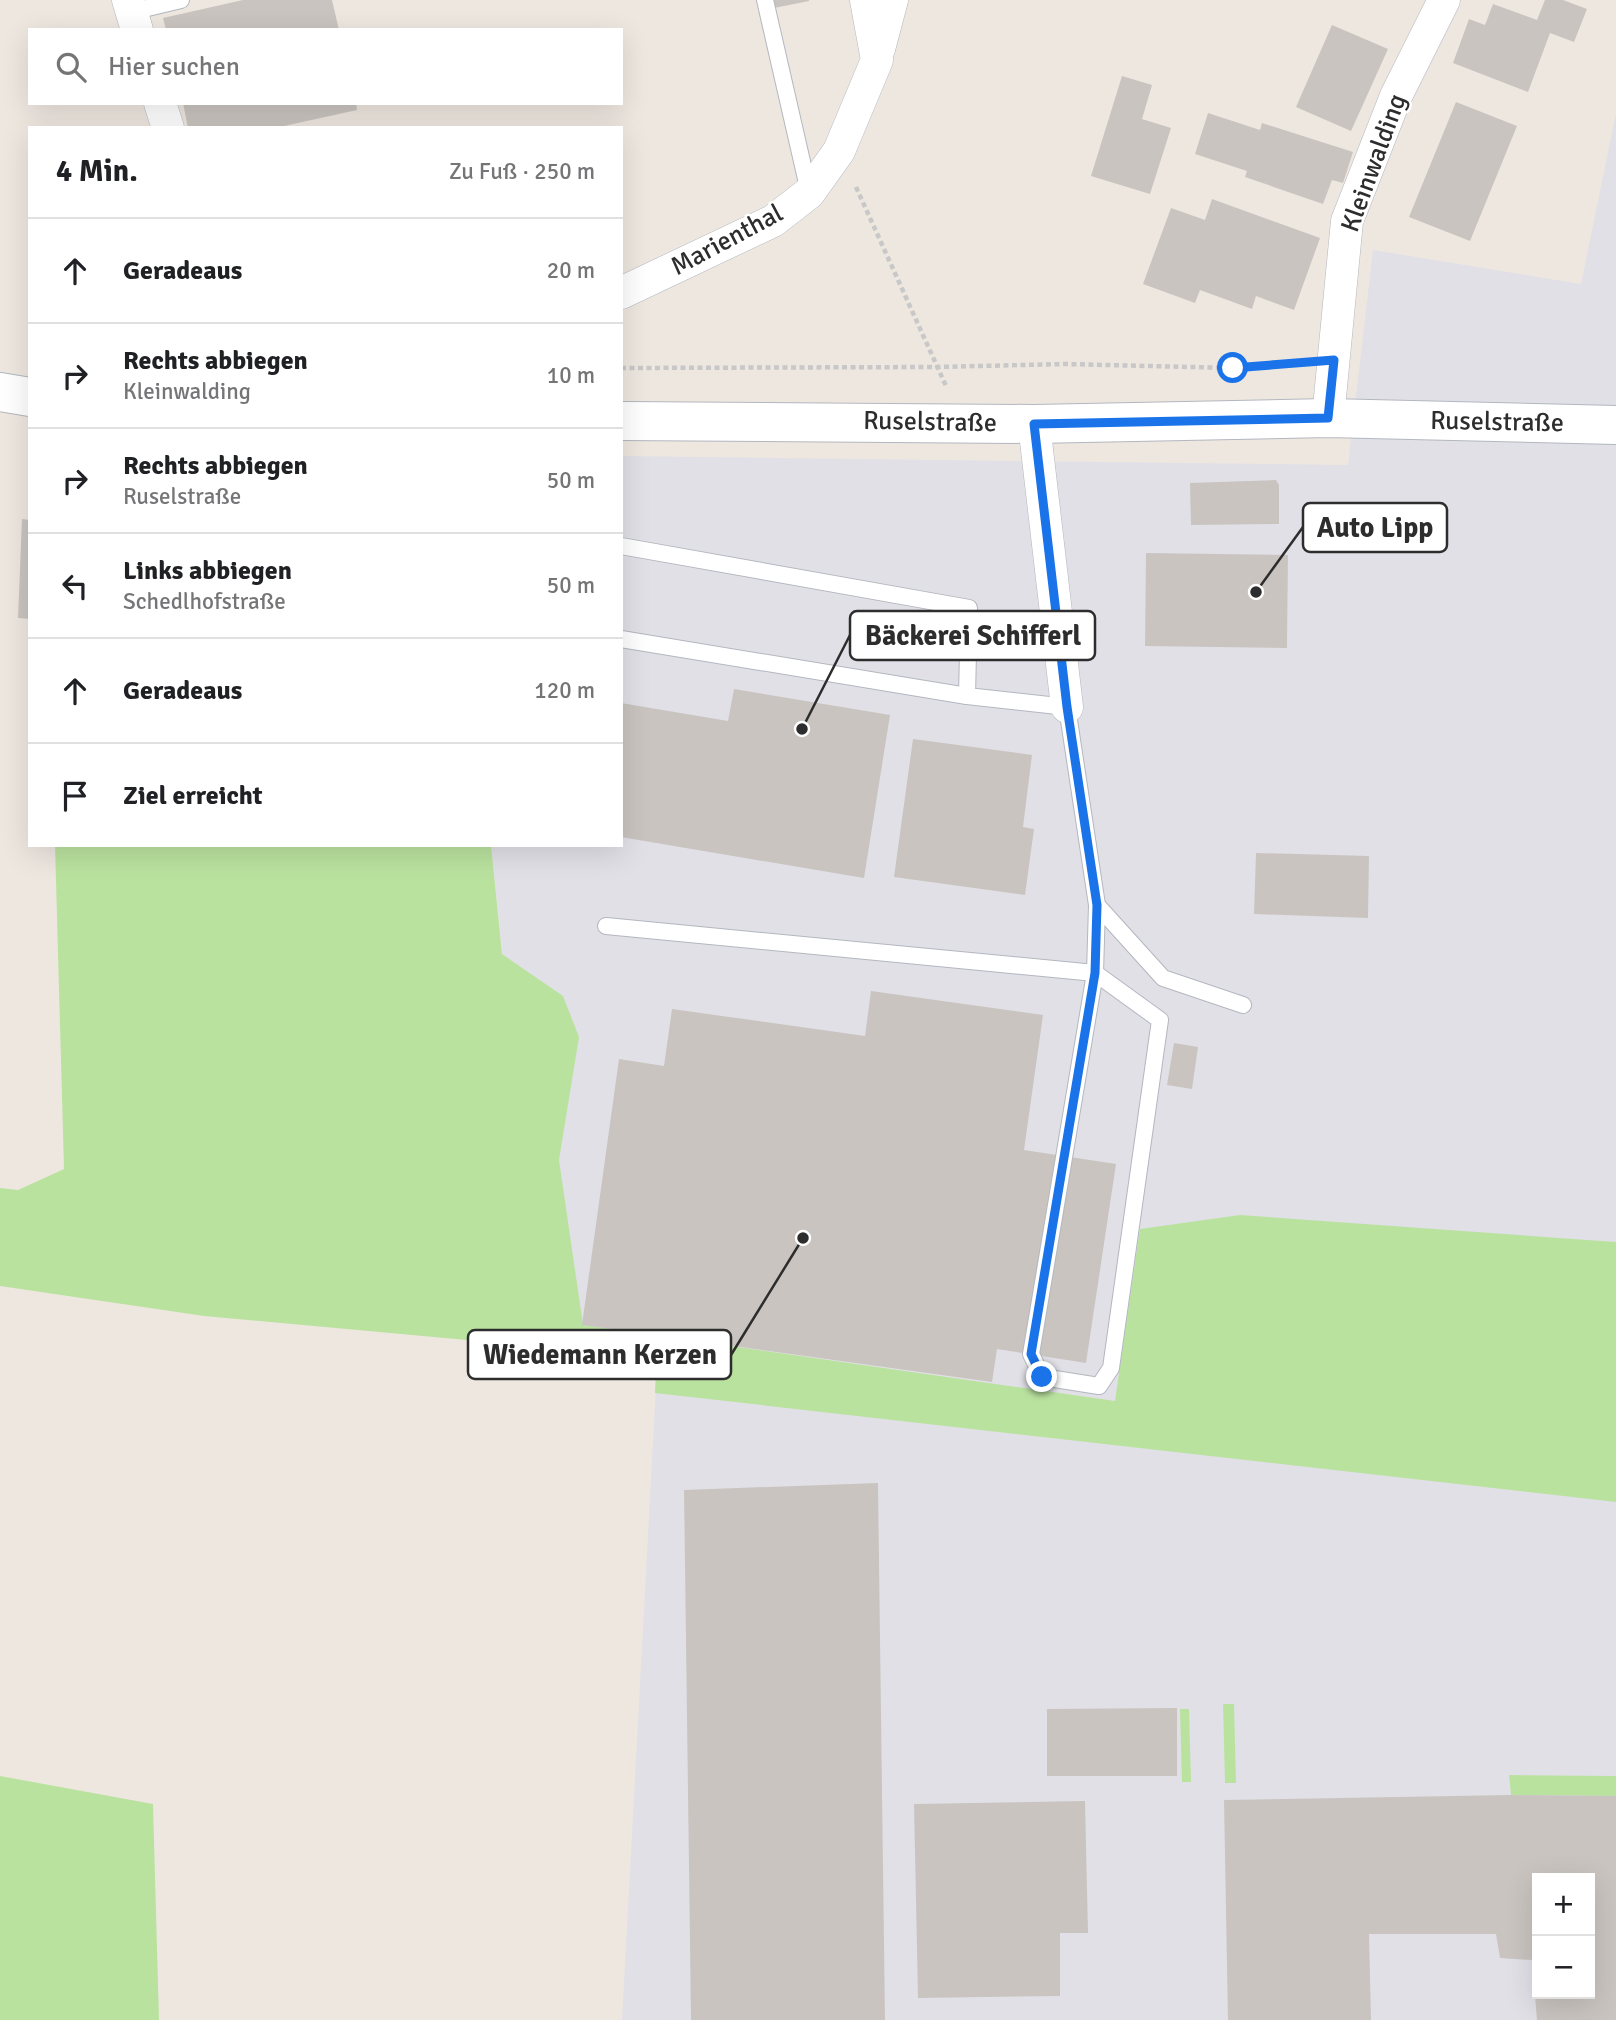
<!DOCTYPE html>
<html lang="de">
<head>
<meta charset="utf-8">
<style>
  body { margin:0; font-family:Signika,sans-serif; background:#f6f6f6; color:#202124 }
  .controls { position:absolute; right:21px; bottom:21px; display:grid; overflow:hidden; border-radius:0px; box-shadow:0 7px 28px #0002 }
  .controls button { width:63px; height:63px; display:grid; place-items:center; padding:0; border:0; border-bottom:2px solid #e0e0e0; background:#fff; color:#202124; font:35px sans-serif }
  .stop { position:absolute; width:21px; height:21px; margin:-16px; border:5px solid #1a73e8; border-radius:50%; background:#fff }
  .stop.end { background:#1a73e8; border-color:#fff; box-shadow:0 2px 7px #0008 }
  .list { margin:0; padding:0; list-style:none }
  h2 { display:flex; justify-content:space-between; align-items:center; height:91px; margin:0; padding:0 28px; font-size:30px }
  h2 small { font-size:23px; font-weight:400; color:#757577 }
  .list li { display:grid; grid-template-columns:46px 1fr auto; gap:21px; align-items:center; box-sizing:border-box; height:105px; padding:0 28px; border-top:2px solid #e0e0e0 }
  .list b { display:block; font-size:26px; white-space:nowrap }
  .list p { margin:0; font-size:23px; white-space:nowrap; color:#757577 }
  .list em { font-size:23px; font-style:normal; color:#757577 }
  .icon { flex:none; width:38px; height:38px; fill:none; stroke:currentColor; stroke-width:2; stroke-linecap:round; stroke-linejoin:round }
  .map { position:relative; flex:none; width:1616px; height:2020px; overflow:hidden }
  .search { position:absolute; background:#fff; box-shadow:0 7px 28px #0002; left:28px; top:28px; width:595px; height:77px; display:flex; align-items:center; gap:18px; box-sizing:border-box; padding:0 24px; border-radius:0px; color:#757577; font-size:26px }
  .panel { position:absolute; background:#fff; box-shadow:0 7px 28px #0002; left:28px; top:126px; width:595px; height:721px; border-radius:0px }
  .map>svg:first-child { display:block }
  .industrial { fill:#e1e0e7; fill-rule:evenodd }
  .green { fill:#bae29f }
  .building { fill:#c9c4bf; fill-rule:evenodd }
  .lines { fill:none; stroke-linecap:round; stroke-linejoin:round }
  .lane-casing { stroke:#b3b7bf; stroke-width:18 }
  .street-casing { stroke:#b3b7bf; stroke-width:33 }
  .secondary-casing { stroke:#b3b7bf; stroke-width:40 }
  .path { stroke:#c8c8c8; stroke-width:4.5; stroke-dasharray:5 3.5; stroke-linecap:butt }
  .lane { stroke:#fff; stroke-width:16 }
  .street { stroke:#fff; stroke-width:32 }
  .secondary { stroke:#fff; stroke-width:38 }
  .route { stroke:#1a73e8; stroke-width:9 }
  .labels { text-anchor:middle; dominant-baseline:central; stroke-width:5; stroke-linejoin:round; paint-order:stroke }
  .street-label { font-size:26px; fill:#2d2d2d; stroke:#fff }
  .leader { fill:none; stroke:#2d2d2d; stroke-width:2.5 }
  .callout-dot { fill:#2d2d2d; stroke:#fff; stroke-width:2.5 }
  .callout { fill:#fff; stroke:#2d2d2d; stroke-width:2.5 }
  .callout-label { font-size:28px; text-anchor:middle; font-weight:bold; fill:#2d2d2d }
</style>
</head>
<body>
<div class="map">
<svg width="1616" height="2020" viewBox="0 0 1616 2020">
  <rect width="100%" height="100%" fill="#eee7e0"/>
  <path class="industrial" d="M1616,113V2020H622L657,1367L544,1347L491,845H621V456L1348,465L1373,250L1581,284ZM1537,1878H1590V1994H1537Z"/>
  <g class="green">
    <path d="M55,845H491L502,954L563,996L579,1037L559,1160L583,1325L1115,1401L1140,1229L1240,1215L1616,1242V1502L655,1393L656,1367L544,1347L204,1316L0,1286V1188L18,1190L64,1169Z"/>
    <path d="M1223,1704H1234L1236,1783H1225Z"/>
    <path d="M1180,1709H1189L1191,1782H1182Z"/>
    <path d="M1509,1775L1616,1776V1796L1511,1795Z"/>
    <path d="M0,1776L153,1804L159,2020H0Z"/>
  </g>
  <g class="building">
    <path d="M243,0H332L339,30H166L163,18Z"/>
    <path d="M767,0H809V1L769,9Z"/>
    <path d="M1545,0H1563L1587,9L1574,42L1550,33L1528,92L1453,63L1469,19L1485,25L1493,4L1537,20Z"/>
    <path d="M1332,25L1388,49L1351,131L1296,107Z"/>
    <path d="M1122,76L1152,85L1142,119L1171,128L1150,194L1091,176Z"/>
    <path d="M1456,102L1517,126L1470,241L1409,217Z"/>
    <path d="M183,103H356L357,110L275,128H188Z"/>
    <path d="M1208,113L1260,130L1262,123L1353,152L1343,183L1332,180L1323,204L1245,177L1247,171L1195,154Z"/>
    <path d="M1212,199L1320,238L1294,310L1256,296L1252,309L1200,290L1195,303L1143,284L1171,208L1205,220Z"/>
    <path d="M1276,480L1279,485V524L1191,525L1190,483Z"/>
    <path d="M22,519L30,520V619L18,618Z"/>
    <path d="M1146,553L1288,555L1287,648L1145,646Z"/>
    <path d="M734,689L890,715L864,878L621,837V703L728,721Z"/>
    <path d="M913,739L1032,755L1023,827L1034,829L1025,895L894,877Z"/>
    <path d="M1256,853L1369,856L1368,918L1254,914Z"/>
    <path d="M871,991L1043,1015L1024,1150L1116,1164L1086,1363L997,1349L992,1382L582,1325L619,1059L664,1066L672,1009L865,1036Z"/>
    <path d="M1174,1043L1198,1047L1192,1089L1167,1085Z"/>
    <path d="M878,1483L885,2020H691L684,1490Z"/>
    <path d="M1177,1708V1776H1047V1709Z"/>
    <path d="M1511,1795L1616,1796V2020H1537L1532,1960L1500,1958L1496,1934H1369L1371,2020H1228L1224,1800ZM1537,1878H1590V1994H1537Z"/>
    <path d="M1085,1801L1088,1933H1060V1996L918,1998L914,1804Z"/>
  </g>
  <g class="lines">
    <g class="lane-casing">
      <g id="lane">
        <path d="M765,0L809,192"/>
        <path d="M131,12L181,0"/>
        <path d="M621,546L969,608L967,696L1067,707L1097,905L1163,978L1243,1005"/>
        <path d="M621,639L967,696"/>
        <path d="M606,926L1095,973L1097,905"/>
        <path d="M1095,973L1160,1020L1111,1368L1099,1386L1042,1377L1031,1354Z"/>
      </g>
    </g>
    <g class="street-casing">
      <g id="street">
        <path d="M128,0L137,30"/>
        <path d="M879,49L892,0"/>
        <path d="M160,103L168,128"/>
        <path d="M621,293L773,221L809,193L839,151L877,60L866,0"/>
        <path d="M1328,418L1347,221L1396,96L1444,0"/>
        <path d="M1034,424L1067,707"/>
      </g>
    </g>
    <g class="secondary-casing">
      <g id="secondary">
        <path d="M0,392L30,397"/>
        <path d="M621,421L1034,424L1328,418L1616,425"/>
      </g>
    </g>
    <g class="path">
      <path d="M856,187L946,386"/>
      <path d="M621,368L937,367L1065,364L1232,368L1298,363"/>
    </g>
    <use href="#lane" class="lane"/>
    <use href="#street" class="street"/>
    <use href="#secondary" class="secondary"/>
  </g>
  <g class="lines">
    <path class="route" d="M1042,1377L1031,1354L1095,973L1097,905L1067,707L1034,424L1328,418L1334,360L1233,368"/>
  </g>
  <g class="labels">
    <g class="street-label">
      <text transform="translate(1374 163) rotate(-70)">Kleinwalding</text>
      <text transform="translate(727 240) rotate(-28)">Marienthal</text>
      <text transform="translate(930 422) rotate(1)">Ruselstraße</text>
      <text transform="translate(1497 422) rotate(1)">Ruselstraße</text>
    </g>
  </g>
  <path class="leader" d="M1256 592L1303 527M802 729L850 635M803 1238L731 1355"/>
  <g class="callout-dot">
    <circle cx="1256" cy="592" r="7"/>
    <circle cx="802" cy="729" r="7"/>
    <circle cx="803" cy="1238" r="7"/>
  </g>
  <g class="callout">
    <rect x="1303" y="503" width="144" height="49" rx="7"/>
    <rect x="850" y="611" width="245" height="49" rx="7"/>
    <rect x="468" y="1330" width="263" height="49" rx="7"/>
  </g>
  <g class="callout-label">
    <text x="1375" y="537">Auto Lipp</text>
    <text x="973" y="645">Bäckerei Schifferl</text>
    <text x="600" y="1364">Wiedemann Kerzen</text>
  </g>
</svg>
<div class="controls">
<button>+</button>
<button>−</button>
</div>
<div class="stop" style="left:1233px;top:368px"></div>
<div class="stop end" style="left:1042px;top:1377px"></div>
<div class="search"><svg class="icon" aria-label="search" viewBox="0 0 24 24"><circle cx="10" cy="10" r="6"/><path d="M15 15l6 6"/></svg>Hier suchen</div>
<section class="panel">
<h2>4 Min.<small>Zu Fuß · 250 m</small></h2>
<ul class="list">
<li><svg class="icon" aria-label="ahead" viewBox="0 0 24 24"><path d="M12 20V5M6 11l6-6 6 6"/></svg><div><b>Geradeaus</b></div><em>20 m</em></li>
<li><svg class="icon" aria-label="right" viewBox="0 0 24 24"><path d="M7 20v-9h11M14 6l5 5-5 5"/></svg><div><b>Rechts abbiegen</b><p>Kleinwalding</p></div><em>10 m</em></li>
<li><svg class="icon" aria-label="right" viewBox="0 0 24 24"><path d="M7 20v-9h11M14 6l5 5-5 5"/></svg><div><b>Rechts abbiegen</b><p>Ruselstraße</p></div><em>50 m</em></li>
<li><svg class="icon" aria-label="left" viewBox="0 0 24 24"><path d="M17 20v-9H6M10 6l-5 5 5 5"/></svg><div><b>Links abbiegen</b><p>Schedlhofstraße</p></div><em>50 m</em></li>
<li><svg class="icon" aria-label="ahead" viewBox="0 0 24 24"><path d="M12 20V5M6 11l6-6 6 6"/></svg><div><b>Geradeaus</b></div><em>120 m</em></li>
<li><svg class="icon" aria-label="arrive" viewBox="0 0 24 24"><path d="M6 21V4h12l-3 4 3 4H6"/></svg><div><b>Ziel erreicht</b></div></li>
</ul>
</section>
</div>
</body>
</html>
